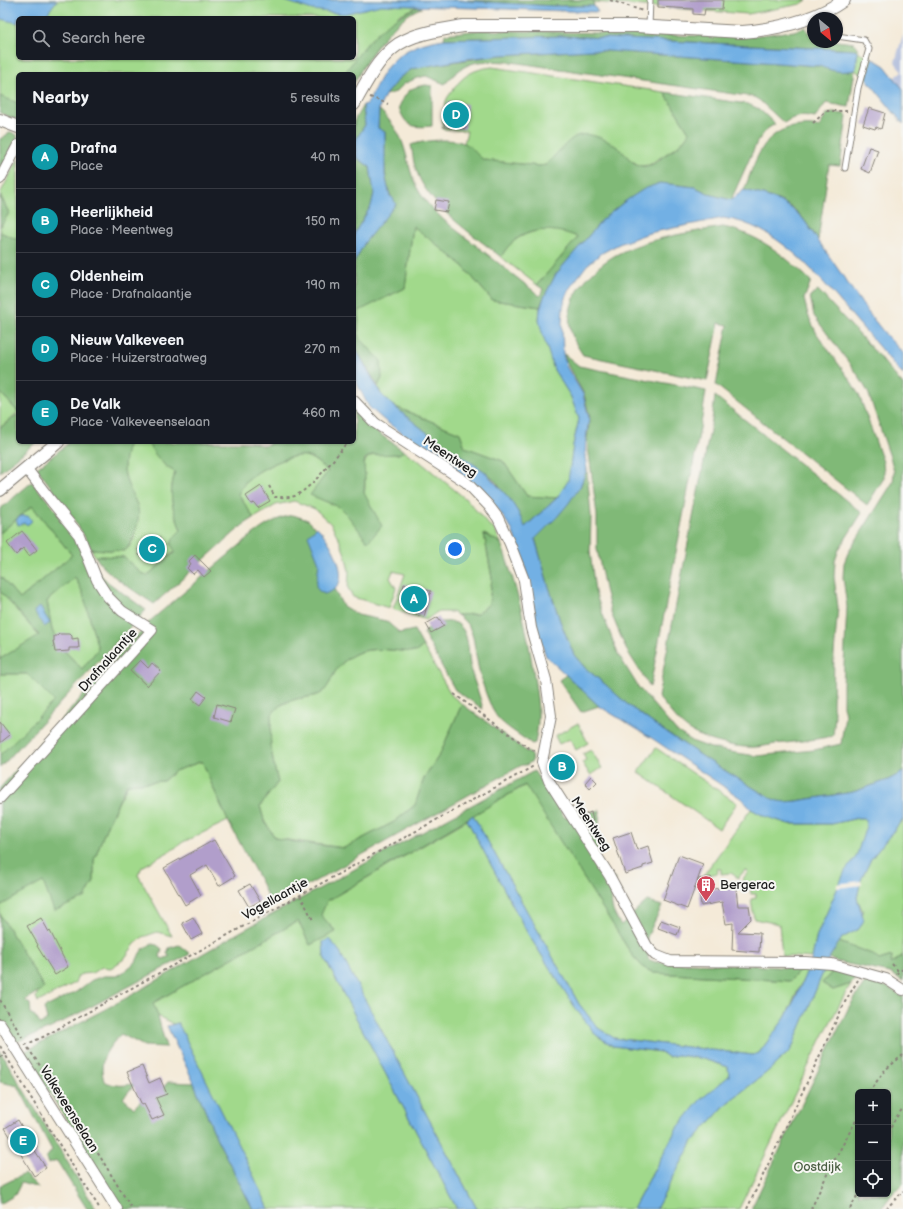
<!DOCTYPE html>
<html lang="en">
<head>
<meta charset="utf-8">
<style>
  body { margin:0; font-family:"Balsamiq Sans",sans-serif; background:#242831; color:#f1f3f6 }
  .controls { position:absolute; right:12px; bottom:12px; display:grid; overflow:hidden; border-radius:6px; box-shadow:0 1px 3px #0004 }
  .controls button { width:36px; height:36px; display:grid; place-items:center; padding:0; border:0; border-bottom:1px solid #363941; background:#171b24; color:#f1f3f6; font:20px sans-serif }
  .compass { position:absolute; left:807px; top:12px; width:36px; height:36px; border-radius:50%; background:#171b24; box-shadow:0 1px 3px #0004; rotate:151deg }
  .you { position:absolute; left:455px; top:549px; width:14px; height:14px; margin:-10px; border:3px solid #fff; border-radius:50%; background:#1a73e8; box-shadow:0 0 0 6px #1a73e833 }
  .badge { display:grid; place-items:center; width:26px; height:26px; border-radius:50%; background:#8c9099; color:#fff; font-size:13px; font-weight:700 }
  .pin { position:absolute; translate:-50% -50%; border:2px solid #fff; box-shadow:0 1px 4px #0006 }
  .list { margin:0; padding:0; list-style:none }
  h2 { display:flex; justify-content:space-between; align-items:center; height:52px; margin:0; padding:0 16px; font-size:17px }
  h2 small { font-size:13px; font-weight:400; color:#9ea1a6 }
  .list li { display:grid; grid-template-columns:26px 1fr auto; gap:12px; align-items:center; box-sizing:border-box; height:64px; padding:0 16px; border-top:1px solid #363941 }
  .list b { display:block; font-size:15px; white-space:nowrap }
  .list p { margin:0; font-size:13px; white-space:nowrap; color:#9ea1a6 }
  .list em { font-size:13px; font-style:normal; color:#9ea1a6 }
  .icon { flex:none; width:22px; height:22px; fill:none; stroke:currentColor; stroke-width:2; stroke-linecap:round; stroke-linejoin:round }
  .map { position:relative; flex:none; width:903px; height:1209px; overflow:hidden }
  .search { position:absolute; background:#171b24; box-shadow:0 1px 3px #0004; left:16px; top:16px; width:340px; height:44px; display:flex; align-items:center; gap:10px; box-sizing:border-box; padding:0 14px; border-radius:6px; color:#9ea1a6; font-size:15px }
  .panel { position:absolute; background:#171b24; box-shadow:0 1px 3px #0004; left:16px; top:72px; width:340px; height:372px; border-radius:6px }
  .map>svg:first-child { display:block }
  .industrial { fill:#bac4de }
  .green { fill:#a1d98b; stroke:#5e7a54; fill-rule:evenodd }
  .forest { fill:#80b977; stroke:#4e6a4a; fill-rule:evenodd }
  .water { fill:#72b0e4; stroke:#476680 }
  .pier { fill:#f4ead8 }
  .building { fill:#b19ecb }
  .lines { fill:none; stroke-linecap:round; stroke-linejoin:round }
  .service-casing { stroke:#88837a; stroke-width:7 }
  .minor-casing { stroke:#88837a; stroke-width:12 }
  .tertiary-casing { stroke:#88837a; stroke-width:14 }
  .path { stroke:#88837a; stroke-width:2; stroke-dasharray:3 3; stroke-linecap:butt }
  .service { stroke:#fff; stroke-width:5 }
  .minor { stroke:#fff; stroke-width:10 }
  .tertiary { stroke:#fff; stroke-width:12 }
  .labels { text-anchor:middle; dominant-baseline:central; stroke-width:4; stroke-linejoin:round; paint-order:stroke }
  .street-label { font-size:13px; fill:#1c1c1c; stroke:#f6f6f2 }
  .poi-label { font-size:13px; fill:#1c1c1c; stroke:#f6f6f2; text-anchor:start }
  .park-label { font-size:13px; fill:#4b5e43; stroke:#f6f6f2 }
</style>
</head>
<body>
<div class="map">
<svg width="903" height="1209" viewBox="0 0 903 1209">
  <rect width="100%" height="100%" fill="#f6f6f2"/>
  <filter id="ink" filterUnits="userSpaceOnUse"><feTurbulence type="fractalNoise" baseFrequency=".025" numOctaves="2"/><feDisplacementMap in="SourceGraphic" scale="8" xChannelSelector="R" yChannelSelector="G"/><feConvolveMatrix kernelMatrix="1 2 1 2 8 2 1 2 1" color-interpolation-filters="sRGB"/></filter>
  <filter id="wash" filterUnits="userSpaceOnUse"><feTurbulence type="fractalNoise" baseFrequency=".012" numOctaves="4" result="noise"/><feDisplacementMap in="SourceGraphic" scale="16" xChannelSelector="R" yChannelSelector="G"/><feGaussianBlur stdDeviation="0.9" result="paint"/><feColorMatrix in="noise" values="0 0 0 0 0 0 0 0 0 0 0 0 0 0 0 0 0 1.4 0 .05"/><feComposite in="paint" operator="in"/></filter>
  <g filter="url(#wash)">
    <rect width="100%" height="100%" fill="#f4ead8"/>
    <path class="industrial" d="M903,34V89L894,78L902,72L895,62Z"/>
    <g class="green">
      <path d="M0,0H410L406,5L417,7L399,15L354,80V74H18V116L0,109ZM18,18H354V58H18Z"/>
      <path d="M567,0H807L801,4L748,14Z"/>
      <path d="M858,52L872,58L867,79L855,70Z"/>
      <path d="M492,67L664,92L689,132L687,137L675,148L649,165L640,166L631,160L617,147L604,140L561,149L546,165L539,166L484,160C476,156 472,148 464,144L467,131L442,129C443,120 443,109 446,101C447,97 451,93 453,90C463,75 474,69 492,67Z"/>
      <path d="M18,159V240L0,232V227L9,213L0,194Z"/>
      <path d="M413,226L460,263L492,300L540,307L539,320L554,370L571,397L579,419L573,445L569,481L557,498L527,496L503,461L465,447L460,433L391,405L381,394L378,386L382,378L358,336L359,310L405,288Z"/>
      <path d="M546,229L566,232L579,238L537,285L501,257C511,238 527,232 546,229Z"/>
      <path d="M0,392L18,412L0,428Z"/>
      <path d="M129,442H147L166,467L175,472C168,496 172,507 181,530L174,537L175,551L147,576L141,573L124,557L96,556V558L91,549L125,551L130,546L135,536L137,505L127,483L124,470L125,453Z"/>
      <path d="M404,451L418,460L467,500L488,524L495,530L501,543L484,534L492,578L489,604L477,614L457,615L453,612H437L426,620L393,609L405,574L393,571L390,578L396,588L389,608L353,597L348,588L349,571L345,554L339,539L331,524L315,509L294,501L276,505L254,518L238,494C241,490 243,484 246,481C256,471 291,453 305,456C317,460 318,464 328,471L311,495L339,507L348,516C352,509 361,500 364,493C368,481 358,461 371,456C381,451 393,458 404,451Z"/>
      <path d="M32,506L72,555L20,599L0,576V533Z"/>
      <path d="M75,577L83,593L98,649L82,669L59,645L52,630L47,601Z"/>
      <path d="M0,591L39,636L0,659Z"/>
      <path d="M423,646L452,696L462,704L440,754L424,778L415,805L394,822L344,848L275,838L264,820L260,806L278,782C273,763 269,745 271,725C271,721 271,716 273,713C277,707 283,704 290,701C299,697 311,698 319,694C329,689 331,677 337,669C359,641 385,651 416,652Z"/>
      <path d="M0,674H27L54,701L0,755Z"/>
      <path d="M578,723L588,743L576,750L570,739L559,744L555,736Z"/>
      <path d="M656,748L737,803L719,829L638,772Z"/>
      <path d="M591,750L602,768L590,775L582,762L586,760L583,754Z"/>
      <path d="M203,761L212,785L228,821L183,842L175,848L142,867L138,875L172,936L157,932L143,937L135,944L124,959L111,968L102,967L92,973L82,974L78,976L75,983L38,1002L36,997L38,992L44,988L0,914V906L43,881H94V860L108,823L128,784L163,781L175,771Z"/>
      <path d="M526,785L632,955L644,968L654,973L790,981L801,969H808L785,1018L759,1053L753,1055L614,1038L598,1028L579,1004L473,815Z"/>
      <path d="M751,809L764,816L789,824H832L858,818H863L866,820C867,829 861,850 856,857C853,864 846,869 843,876L817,935L812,958L782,956L779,924L754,919L751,899L756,898V894H751L750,885L742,880L748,872L745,870L738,878L731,873L721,874V869H717L718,873L703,876Z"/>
      <path d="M903,819V955L891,965L892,956L879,960L872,954L839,942L842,938L859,929L863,912L857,898L861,880L871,859Z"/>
      <path d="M467,820L528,934L576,1009L596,1035L613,1046L661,1052L668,1057L678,1055L703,1059L728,1067L729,1076L676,1130L633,1209H477L338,949L323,942L324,957L457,1209H269L178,1023L173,1024L158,1016L153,1003L298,921L310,945L336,931L320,915L327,901Z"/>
      <path d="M824,970L833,971L822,983L833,990L851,984L845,994L821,1040L739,1209H656L693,1141L727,1103L766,1073L791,1050Z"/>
    </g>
    <g class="forest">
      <path d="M451,0H593L594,6H554Z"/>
      <path d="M417,7L422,8C404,12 378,43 368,58C363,66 359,75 354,83V74H344C367,42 380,24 417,7Z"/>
      <path d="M805,27L813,38V42L837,41L854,43L858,48V52L854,50L564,36L444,39L445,34L481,30L744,37L794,31Z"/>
      <path d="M593,50L819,66L848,71L855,70L849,107L826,103L815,118C802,115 794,116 784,123L759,100L754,97L511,62C479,61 468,58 445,84L426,76L417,78L404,84L396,92L385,95L399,78L412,69L426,66L501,55Z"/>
      <path d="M426,85L432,86V126C413,128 405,127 399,107C406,92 409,87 426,85Z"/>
      <path d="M664,92L748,104L759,109L775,124L767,129L757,142L731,200L712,195L695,187L660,183L624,202L603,219L556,274L544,297L540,307L492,300L460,263L413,226L405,288L359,311L358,336L381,361L382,378L378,386L354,346V263L365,242L395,204C382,183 385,156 385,132L378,128L379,109C390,120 400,133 404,147C409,163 411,179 420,193C433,214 454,228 473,243C495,261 518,278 540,296L543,289L537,285L578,237C550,226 518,226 501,257C473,234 429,207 417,172C413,164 413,154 411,145C425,140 455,137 468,145C474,149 477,156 484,160L539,166L546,165C553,158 568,139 577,136C589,131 608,140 617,147C627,154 633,168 647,166C654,165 662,157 668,153C676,148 686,141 689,132Z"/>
      <path d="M0,96L18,103V120L0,113Z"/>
      <path d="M363,105L365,125L354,143V121Z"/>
      <path d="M833,113L846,114L847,117L840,166L829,165L818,240C811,230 805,219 796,211C782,198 761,195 744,190C756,161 762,128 801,126C807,125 813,126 819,127L827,114Z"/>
      <path d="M11,132L17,135V138L0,173V139Z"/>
      <path d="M354,147L356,157L370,167L374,193L371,206L354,234Z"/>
      <path d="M0,196L9,213L0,227Z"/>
      <path d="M723,227C759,234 785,256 811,281L804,299L808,315L817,334L850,380L859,395L883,462L884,472V478L867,505L716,385L728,325L719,323L707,381L583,355C577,346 572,338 570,327C565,298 590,270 614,256C646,238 687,233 723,227Z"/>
      <path d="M0,232L18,240V412L0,392Z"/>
      <path d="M818,290L877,354L903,385V772L888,780L853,792L796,801L785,802H778L770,798L714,764L658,727L628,705L606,685L585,668L574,655L560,621L548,584L535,538L580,487L587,469L591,516L590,551L595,592L603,615L618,654L639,688L676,731L694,742L711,748L730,752L757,756L814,750L841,744L845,715L843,706V684L847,607L843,577L844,563L848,553L893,482L894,472L891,460L868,392L858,375L814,316L810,296Z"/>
      <path d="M564,354L579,366L706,391L702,418L650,687L626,649L611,613L605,589L597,549V515L587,439L590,418L584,394L568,366Z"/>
      <path d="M715,396L862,513L839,549L835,561L834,577L838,607L834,654L833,707L835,715L833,736C814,740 795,742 775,744C765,746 755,748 745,747C729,746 703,740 689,730C677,722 668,708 658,697L712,420Z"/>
      <path d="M391,405L460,433L465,447L503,461L527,496L557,498L525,527L518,512L496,482L484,471L430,435Z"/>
      <path d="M354,408L371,428L404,451L399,454L372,455L365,459L364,464L365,476L364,493L382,526L368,542L348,516L339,507L310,495L328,471C318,464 317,459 305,456C291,453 256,471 246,481C243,485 241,490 238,494L254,518L243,525L154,604C141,595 98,569 96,556L124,557L141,573L147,576L175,552L171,544L174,537L181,530C172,507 168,497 175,472C162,465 155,455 147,442H251L264,446L273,442H354Z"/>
      <path d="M18,414V442H36L0,472V428Z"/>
      <path d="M70,442H129C126,451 124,460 124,469C125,482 132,493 137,505C142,517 134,541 125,551L91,549C77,520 56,495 37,468Z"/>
      <path d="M32,482L66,522L93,568L109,583L146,610L0,768V755L54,701L27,674H0V659L39,635L0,591V576L20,599L72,555L32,506L0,533V509ZM75,577L83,593L98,649L82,669L59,645L52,630L47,601Z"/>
      <path d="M293,515L308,520L320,532L336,573L335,591L343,606L358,615L386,621L400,633L414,630L423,646L416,652C385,651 359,641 337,669C331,677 329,689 320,694C311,698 299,697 290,701C283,703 277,707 273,713C271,716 271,721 271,725C269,745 273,763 278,782L260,806L264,820L275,838L301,843L344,848L394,822L415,805L424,778L440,754L462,704L522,748L530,754L533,760L527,765H522L271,906L262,884L228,821L212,785L202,761L175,771L163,781L127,784L108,823L94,860V881L85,898L54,911L43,882L0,906V788L150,621L252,535C266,525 276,518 293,515Z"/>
      <path d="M484,534L501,543C516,585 527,627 533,670C537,697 541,716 535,743L532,744C524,738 503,725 498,718C489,707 479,675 477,660C473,641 475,627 457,615L477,614L489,604L492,578Z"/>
      <path d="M440,622C447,622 455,620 460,626C470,635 468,658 471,671C475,684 480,696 483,709L455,690L424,634L427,629Z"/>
      <path d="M566,675L599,706L581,712L559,680Z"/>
      <path d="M534,771L565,818L600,810L596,872L615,879C611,900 608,907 621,925L647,901L662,906L647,937L648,959L655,962L752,965L801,969L790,981L654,973L644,968L632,955L525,785L327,901L321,915L336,932L310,945L298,921L153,1003L158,1016L166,1047L144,1046L121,1034C107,1049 98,1060 104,1081C115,1087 125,1086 136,1083L123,1098L134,1108L149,1092L155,1097L168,1082L194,1083L216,1137L253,1209H122L24,1052L130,996L240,932Z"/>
      <path d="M0,914L44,988L25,1000L30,1004L31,1014L35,1016L40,1024L47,1020L44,1008L76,992L92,980L104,976H117L122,973L136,962L140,953L144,948L152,944L157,945L162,949L160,957L163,959L170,956L167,954L169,948L179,945L190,954L51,1028L16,1042L0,1026Z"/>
      <path d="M839,942L872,954L879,960L892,956L891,964L903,955V981L890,973L834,961L829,958Z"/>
      <path d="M833,971H836L857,976L851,984L833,990L822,983Z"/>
      <path d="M869,979L889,988L903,997V1183L893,1193L881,1209H751L849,1007L867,980ZM858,1092H888V1194H858Z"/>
      <path d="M0,1051L96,1209H87L57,1161L48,1164L46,1158L52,1150L18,1086L0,1082Z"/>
      <path d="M24,1174L39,1188L21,1183L15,1195L0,1204V1186Z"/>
    </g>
    <g class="water">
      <path d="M0,0H57L47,14L41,18H18V23L0,19Z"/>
      <path d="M282,0H451L554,6H594L598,12L381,5L344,14L312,10Z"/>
      <path d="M564,36L854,50L858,52L855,70C840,73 832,71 819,66L593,50L501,55L467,59L412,69L399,78L385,95L379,109L378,128L385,132V175L390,196L393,198L396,204L365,242L354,263V234L371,206L374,193L370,167L356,157L354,143L365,125L363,105L367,104C373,93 381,73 390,64C404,48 424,42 444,39Z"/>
      <path d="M872,58L885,66L903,89V124L867,79Z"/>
      <path d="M660,183L695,187L712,195L731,200L744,190C770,197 786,200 804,220L867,311L886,335L903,353V375C885,354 867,333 849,312C816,273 777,225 723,218L649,233L619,244L602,253L587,265L569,289L565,298L563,308L562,323L563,354L566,366L583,394L589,418L586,439L585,457L587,469L580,487L568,504L557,517L535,539L548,584L560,621L574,655L585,668L606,685L628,705L658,727L714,764L770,798L778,801L785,802L796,801L853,792L888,780L903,772V819L871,859L861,880L857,898L864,920L859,929L842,938L829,958L791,1050L766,1073L727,1103L693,1141L656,1209H633L676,1130L700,1100L729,1076L728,1067L703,1059L678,1055L668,1057L661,1052L613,1046L596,1035L576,1009L528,934L467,820L473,815L579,1004L598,1028L614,1038L753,1055L759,1053L785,1018L796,997L812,958L817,935L835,894L845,871L856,857L866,826V820L863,818H858L832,824H789L764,816L751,809L742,799L653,739L599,706L546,656L539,637L529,585L523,560L512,530L497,508L481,489L385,421L369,407L354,378V346L381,394L391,404L430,435L484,471L509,498L518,512L525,527L557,498L568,481L573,445L579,419L571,397L554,370L541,329L539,320L540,309L544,297L556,274L603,219L624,202L644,189Z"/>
      <path d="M21,516H28L32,521L27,525L25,523L18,525L16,520Z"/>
      <path d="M317,527C328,537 350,574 336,588C333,591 329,592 325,594L320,592L316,587L319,563L308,535Z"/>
      <path d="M40,607L50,623L44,627L34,611Z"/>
      <path d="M329,939L338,949L477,1209H457L324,957L323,942Z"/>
      <path d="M178,1023L259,1187L269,1209H253L216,1137L194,1083L167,1026Z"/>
    </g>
    <path class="pier" d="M861,881L862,885L837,888V884Z"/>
    <g id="blocks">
      <g class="building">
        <path d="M658,0H723L722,9H705L704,15L693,14V9L658,7Z"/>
        <path d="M447,102L467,104L465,129L444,127Z"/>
        <path d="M869,108L885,113L881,129L876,127L875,129L863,125Z"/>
        <path d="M869,147L878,150L870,173L861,169Z"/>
        <path d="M436,200L449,202L447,212L434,210Z"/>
        <path d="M261,486L270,501L258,508L254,503L251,504L246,496Z"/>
        <path d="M22,531L37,550L29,556L23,548L16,555L7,543Z"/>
        <path d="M159,537L165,546L148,557H143L139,555V552L138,549Z"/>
        <path d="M195,555L211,571L204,577L198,570L193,574L187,568L191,564L189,561Z"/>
        <path d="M404,584L431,591L424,617L416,615L418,606L400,600Z"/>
        <path d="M438,617L444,626L431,633L426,624Z"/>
        <path d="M59,634H70L72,636V639L78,638L79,648H69V651L55,652L53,641H54V636H57Z"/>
        <path d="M140,660L148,668L152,663L161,671L147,686L130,670Z"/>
        <path d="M198,691L206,697L200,705L192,699Z"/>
        <path d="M217,704L235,709L231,722L214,717Z"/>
        <path d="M0,722L10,735L0,743Z"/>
        <path d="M591,776L597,782L590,789L585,783Z"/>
        <path d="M591,812L593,821L584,824L581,816Z"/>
        <path d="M631,832L637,850L648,846L653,863L643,866V868L625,874L613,838Z"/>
        <path d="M214,840L235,876L219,886L207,865L190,875L201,895L185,905L164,868Z"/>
        <path d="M679,855L703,864L698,879L711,877L713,889L732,886L736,889L738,906H749L751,919L738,932L760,933L759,952L732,950L733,923L726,924L722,902L701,906L698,879L687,909L663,900Z"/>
        <path d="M250,884L260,901L249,907L239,890Z"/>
        <path d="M193,917L202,934L191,940L182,923Z"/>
        <path d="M41,918L49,932L50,931L68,967L55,975L37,946L38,945L27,926Z"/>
        <path d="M661,920L680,927L677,935L658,928Z"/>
        <path d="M142,1066L149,1083L160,1078L167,1094L156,1098L164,1115L152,1120L144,1104L142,1105L135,1090L127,1072Z"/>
        <path d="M18,1120L27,1136L29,1134L37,1147L34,1149L46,1168L34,1176L5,1128Z"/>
      </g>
    </g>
  </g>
  <g filter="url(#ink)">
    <use href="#blocks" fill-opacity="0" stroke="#88837a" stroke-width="1"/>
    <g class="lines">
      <g class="service-casing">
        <g id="service">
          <path d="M649,27L650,0"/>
          <path d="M837,36L864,40L869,49L858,88L845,168"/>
        </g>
      </g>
      <g class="minor-casing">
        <g id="minor">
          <path d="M0,179L18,145"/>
          <path d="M354,401L375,423L466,482L489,506L498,518L510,544L524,580L531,628L546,680L551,716L542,762L549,781L609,875L647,946L655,955L670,961L805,962L832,964L886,979L903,990"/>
          <path d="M0,798L152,630L122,611L108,597L97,580L79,535L52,502L26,468"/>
          <path d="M0,1024L117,1209"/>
        </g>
      </g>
      <g class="tertiary-casing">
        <g id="tertiary">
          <path d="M354,104C367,81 381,51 406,40C422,32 445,29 463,26H636L742,32C778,29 814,21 844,0"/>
          <path d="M0,120L18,127"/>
          <path d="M0,490L58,442"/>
        </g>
      </g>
      <g class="path">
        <path d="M610,0L643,11"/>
        <path d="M370,97L388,104"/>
        <path d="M813,123L826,111H847"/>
        <path d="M269,486L275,497C282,497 292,498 297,495C312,487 337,456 347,442"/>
        <path d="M454,694L530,749L535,751"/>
        <path d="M300,895L313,920"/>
        <path d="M892,964L899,972"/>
        <path d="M896,974L903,969"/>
        <path d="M0,1000L22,1037"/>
        <path d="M25,1045L43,1037L534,766"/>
        <path d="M0,1046L54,1136L100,1209"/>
        <path d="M28,1048L85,1132L132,1209"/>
        <path d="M0,1057L7,1053"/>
        <path d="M869,1092L885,1070L903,1055"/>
        <path d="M888,1133L895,1119L903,1108"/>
        <path d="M747,1209L846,1000L858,980"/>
        <path d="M811,1209L830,1168L858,1117"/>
        <path d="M850,1209L858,1194"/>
        <path d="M886,1209L903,1191"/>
      </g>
      <use href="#service" class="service"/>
      <use href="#minor" class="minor"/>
      <use href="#tertiary" class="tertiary"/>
    </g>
  </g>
  <defs>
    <g id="building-pin" transform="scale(1)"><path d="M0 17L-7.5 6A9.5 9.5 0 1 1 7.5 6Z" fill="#d1495b" stroke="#f6f6f2"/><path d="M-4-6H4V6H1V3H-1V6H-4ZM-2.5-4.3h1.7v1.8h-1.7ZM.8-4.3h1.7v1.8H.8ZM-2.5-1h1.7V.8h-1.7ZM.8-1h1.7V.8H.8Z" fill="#fff"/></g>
  </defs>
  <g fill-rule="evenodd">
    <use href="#building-pin" x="706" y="885"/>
  </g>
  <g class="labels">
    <g class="street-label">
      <text transform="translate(450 457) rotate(34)">Meentweg</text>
      <text transform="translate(108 660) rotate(-48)">Drafnalaantje</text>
      <text transform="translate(591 824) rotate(57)">Meentweg</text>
      <text transform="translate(275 899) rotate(-29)">Vogellaantje</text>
      <text transform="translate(69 1109) rotate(58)">Valkeveenselaan</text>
    </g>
    <g class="poi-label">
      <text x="720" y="885">Bergerac</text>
    </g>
    <g class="park-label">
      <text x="817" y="1167">Oostdijk</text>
    </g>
  </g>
</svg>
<div class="controls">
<button>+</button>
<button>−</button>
<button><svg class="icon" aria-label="locate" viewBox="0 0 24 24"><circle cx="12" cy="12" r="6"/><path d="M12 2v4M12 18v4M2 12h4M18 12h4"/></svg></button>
</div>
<svg class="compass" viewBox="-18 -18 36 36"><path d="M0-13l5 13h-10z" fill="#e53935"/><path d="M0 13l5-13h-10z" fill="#9ea1a6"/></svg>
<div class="you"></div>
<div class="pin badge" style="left:414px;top:599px;background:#0f9aa8">A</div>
<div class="pin badge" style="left:562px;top:767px;background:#0f9aa8">B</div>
<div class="pin badge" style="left:152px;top:549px;background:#0f9aa8">C</div>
<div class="pin badge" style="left:456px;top:115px;background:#0f9aa8">D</div>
<div class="pin badge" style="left:23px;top:1141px;background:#0f9aa8">E</div>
<div class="search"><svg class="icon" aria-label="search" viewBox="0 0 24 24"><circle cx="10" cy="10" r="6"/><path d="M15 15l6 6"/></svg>Search here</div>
<section class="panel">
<h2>Nearby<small>5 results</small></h2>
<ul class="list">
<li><span class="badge" style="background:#0f9aa8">A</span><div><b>Drafna</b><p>Place</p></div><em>40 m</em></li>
<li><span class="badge" style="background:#0f9aa8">B</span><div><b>Heerlijkheid</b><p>Place · Meentweg</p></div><em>150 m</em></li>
<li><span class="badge" style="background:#0f9aa8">C</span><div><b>Oldenheim</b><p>Place · Drafnalaantje</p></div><em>190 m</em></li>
<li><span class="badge" style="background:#0f9aa8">D</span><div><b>Nieuw Valkeveen</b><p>Place · Huizerstraatweg</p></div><em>270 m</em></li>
<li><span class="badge" style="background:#0f9aa8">E</span><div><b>De Valk</b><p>Place · Valkeveenselaan</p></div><em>460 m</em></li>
</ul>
</section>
</div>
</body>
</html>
